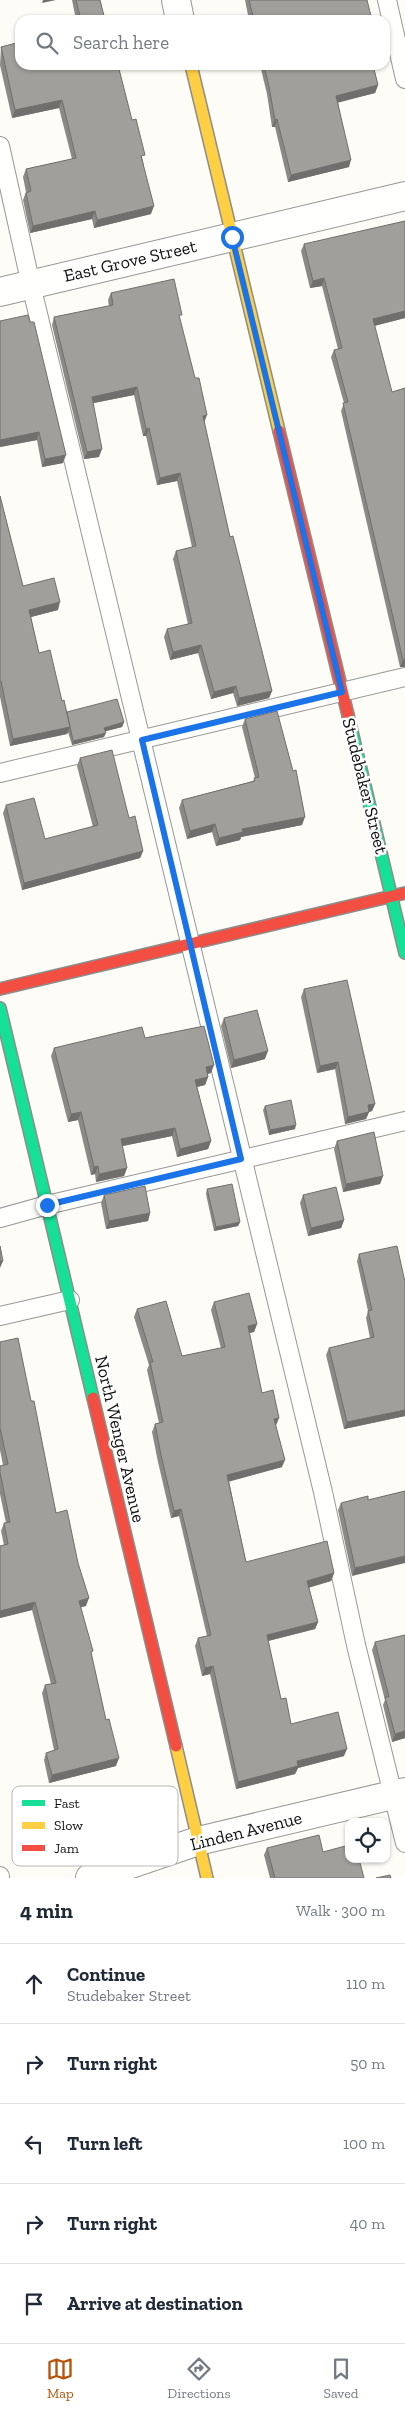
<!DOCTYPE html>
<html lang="en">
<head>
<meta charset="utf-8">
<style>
  body { margin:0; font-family:"Zilla Slab",serif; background:#f2f2f3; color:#1f2937 }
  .controls { position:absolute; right:15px; bottom:15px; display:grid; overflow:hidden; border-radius:10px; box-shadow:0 1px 4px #0004 }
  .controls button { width:45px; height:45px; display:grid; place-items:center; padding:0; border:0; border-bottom:1px solid #e0e1e3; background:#fff; color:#1f2937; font:25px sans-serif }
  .stop { position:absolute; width:15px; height:15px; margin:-11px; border:4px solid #1a73e8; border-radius:50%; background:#fff }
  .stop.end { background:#1a73e8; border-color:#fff; box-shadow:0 1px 5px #0008 }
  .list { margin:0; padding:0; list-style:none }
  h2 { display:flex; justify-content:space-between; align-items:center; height:65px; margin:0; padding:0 20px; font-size:21px }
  h2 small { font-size:16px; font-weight:400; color:#747a83 }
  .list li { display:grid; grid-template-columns:32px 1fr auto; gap:15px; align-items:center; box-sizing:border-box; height:80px; padding:0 20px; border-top:1px solid #e0e1e3 }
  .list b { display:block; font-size:19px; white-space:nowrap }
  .list p { margin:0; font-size:16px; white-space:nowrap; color:#747a83 }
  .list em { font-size:16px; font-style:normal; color:#747a83 }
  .icon { flex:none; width:28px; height:28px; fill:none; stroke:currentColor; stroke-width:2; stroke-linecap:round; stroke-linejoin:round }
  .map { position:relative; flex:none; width:405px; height:1878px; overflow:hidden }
  .search { position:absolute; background:#fff; box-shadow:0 1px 4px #0004; left:15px; right:15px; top:15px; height:55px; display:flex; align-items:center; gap:12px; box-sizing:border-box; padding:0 18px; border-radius:15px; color:#747a83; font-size:19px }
  .sheet { height:465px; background:#fff }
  nav { display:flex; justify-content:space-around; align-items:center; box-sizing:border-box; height:70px; border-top:1px solid #e0e1e3; background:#fff; font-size:14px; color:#747a83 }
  nav a { display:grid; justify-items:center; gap:2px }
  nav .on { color:#b45309 }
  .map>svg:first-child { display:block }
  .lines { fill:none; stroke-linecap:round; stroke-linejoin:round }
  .lane-casing { stroke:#979795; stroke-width:20 }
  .street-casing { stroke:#979795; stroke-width:30 }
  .fast-casing { stroke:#8e8d8b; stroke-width:14 }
  .slow-casing { stroke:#8e8d8b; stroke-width:14 }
  .jam-casing { stroke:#8e8d8b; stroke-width:14 }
  .lane { stroke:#fffffe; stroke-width:18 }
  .street { stroke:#fffffe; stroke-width:28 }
  .fast { stroke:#16e098; stroke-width:11 }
  .slow { stroke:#ffcf43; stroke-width:11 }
  .jam { stroke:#f24e42; stroke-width:11 }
  .wall { fill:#8a8986 }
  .shaded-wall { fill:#716f6d }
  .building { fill:#a19f9c; stroke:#716f6d }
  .route { stroke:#1a73e8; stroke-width:6 }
  .labels { text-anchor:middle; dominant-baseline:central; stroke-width:5; stroke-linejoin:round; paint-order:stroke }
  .street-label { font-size:18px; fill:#111; stroke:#fff }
  .key { fill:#fff; stroke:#b8b8b8; stroke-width:1 }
  .key-label { font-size:14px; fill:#111 }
</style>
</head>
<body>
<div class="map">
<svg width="405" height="1878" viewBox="0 0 405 1878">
  <rect width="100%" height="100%" fill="#fdfcf7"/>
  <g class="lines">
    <g class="lane-casing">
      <g id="lane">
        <path d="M387,0L405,79"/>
        <path d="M0,146L31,285L323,1492L356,1645L405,1843"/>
        <path d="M0,773L405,677"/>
        <path d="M0,1218L47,1205L405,1121"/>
        <path d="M0,1316L70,1300"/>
        <path d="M0,1876V1878"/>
      </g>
    </g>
    <g class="street-casing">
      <g id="street">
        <path d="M176,0L180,20"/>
        <path d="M0,292L405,196"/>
        <path d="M90,1878L198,1841L405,1792"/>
      </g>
    </g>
    <g class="fast-casing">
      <g id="fast">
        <path d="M348,715L405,953"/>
        <path d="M0,1008L93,1398"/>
      </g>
    </g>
    <g class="slow-casing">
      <g id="slow">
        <path d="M191,65L279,431"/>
        <path d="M176,1746L207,1878"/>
      </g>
    </g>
    <g class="jam-casing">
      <g id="jam">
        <path d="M279,431L348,715"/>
        <path d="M0,989L405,893"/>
        <path d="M93,1398L176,1746"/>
      </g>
    </g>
    <use href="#lane" class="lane"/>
    <use href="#street" class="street"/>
    <use href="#fast" class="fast"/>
    <use href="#slow" class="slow"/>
    <use href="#jam" class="jam"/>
  </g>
  <g class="wall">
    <path d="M72,0H100L105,20H76Z"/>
    <path d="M245,0H360L372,20H249Z"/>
    <path d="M1,47L132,120L143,161L151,214L94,228L92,219L30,233L23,200L26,192L23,177L26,169L72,159L59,108L12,118L0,65Z"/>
    <path d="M260,65H373L378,85L375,93L338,102L349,167L288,182L275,127H272L267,94Z"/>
    <path d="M405,221V318L374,326L405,667H400L341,411L344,403L331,357L334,350L338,349L322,286L310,288L301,251L304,244Z"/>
    <path d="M111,293L180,319L230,537L272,691L269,698L237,706L233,693L211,699L198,653L170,660L164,637L167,629L188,624L173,559L176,551L192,547L177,481L157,485L146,436H143L134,395L93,403L99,457L84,459L52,325L54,317L109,306L108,300Z"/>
    <path d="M0,321L63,463L42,467L37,440L0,447Z"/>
    <path d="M0,496L23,586L58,610L31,617L39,653L67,712L124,722L122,727L105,731L104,737L72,745L68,732L67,734L10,746L0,697Z"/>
    <path d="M245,719L302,825L241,837L240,840L216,846L212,832L187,839L179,808L182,800L253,781L255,778L242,727Z"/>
    <path d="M80,758L129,818L143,851L140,858L22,890L3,813L6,805L45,839L93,827L77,766Z"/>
    <path d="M304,989L375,1104L372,1111L369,1112L366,1119L345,1124L335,1069L317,1073L301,997Z"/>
    <path d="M224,1018L265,1059L231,1068L221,1026Z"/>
    <path d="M145,1038L211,1073L207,1074L208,1077L205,1085L197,1087L211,1141L208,1149L177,1157L172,1136L122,1146L127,1168L124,1176L96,1182L95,1174L91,1175L78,1120L68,1122L51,1056L54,1048Z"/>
    <path d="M265,1106L295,1129L269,1135L263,1110Z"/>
    <path d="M337,1141L383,1176L380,1184L343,1192L334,1149Z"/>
    <path d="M207,1189L240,1222L238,1226L214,1231L206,1194Z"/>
    <path d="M104,1195L150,1213L148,1221L106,1229L101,1203Z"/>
    <path d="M303,1195L344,1220L341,1228L308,1236L300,1203Z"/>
    <path d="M359,1254L405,1282V1416L344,1429L326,1355L329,1348L370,1338L366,1318L368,1311L357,1261Z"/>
    <path d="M214,1302L257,1324L254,1332L249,1333L262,1393L279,1418L276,1425L282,1467L229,1481L246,1562L334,1573L331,1581L309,1587L318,1622L315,1629L268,1641L281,1699L291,1724L344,1756L298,1768L295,1774L236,1789L210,1674L202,1676L195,1646L198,1638L207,1636L179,1516L171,1518L158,1462L152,1432L155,1424L159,1423L147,1370L149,1365L134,1317L137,1309L182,1356L221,1348L211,1310Z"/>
    <path d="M0,1342L31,1401L56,1513L86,1606L81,1607L116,1766L49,1783L44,1760L46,1753L54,1750L42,1693L45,1685L51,1684L32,1610L0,1618V1546L4,1545L1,1531L4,1523H6L0,1494V1466L3,1465L0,1450Z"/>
    <path d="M405,1491L352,1576L338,1510L341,1503L368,1500Z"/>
    <path d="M375,1642L405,1738L392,1742L383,1705L385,1700L372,1650Z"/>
    <path d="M267,1848L323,1852L364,1878H270L264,1855Z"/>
  </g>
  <g class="shaded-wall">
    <path d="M43,0H56L42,3Z"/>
    <path d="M378,85L375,93L333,104L336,96Z"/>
    <path d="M62,100L59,108L12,118L15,110Z"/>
    <path d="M277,119L275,127H272L275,120Z"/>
    <path d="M351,160L349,167L288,182L291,175Z"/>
    <path d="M154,206L151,214L94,228L97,220Z"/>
    <path d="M95,211L92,219L30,233L33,226Z"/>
    <path d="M324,278L322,286L310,288L313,281Z"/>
    <path d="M405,311V318L370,327L373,319Z"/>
    <path d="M137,387L134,395L89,404L92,397Z"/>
    <path d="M207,415L204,423L203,416Z"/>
    <path d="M149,428L146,436H143L146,429Z"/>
    <path d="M39,432L37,440L0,447V440Z"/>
    <path d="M102,449L99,457L84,459L87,452Z"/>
    <path d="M66,455L63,463L42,467L45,459Z"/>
    <path d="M180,473L177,481L157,485L160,478Z"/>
    <path d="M60,602L58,610L27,618L29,610Z"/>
    <path d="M201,645L198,653L170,660L173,652Z"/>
    <path d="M403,660H405V667H400Z"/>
    <path d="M236,686L233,693L211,699L214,692Z"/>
    <path d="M272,691L269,698L237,706L239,698Z"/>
    <path d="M124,722L122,727L103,732L104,728Z"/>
    <path d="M70,727L67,734L10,746L13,739Z"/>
    <path d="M106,733L104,737L72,745L73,741Z"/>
    <path d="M305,817L302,825L241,837L240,840L216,846L219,838L242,829Z"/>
    <path d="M215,824L212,832L187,839L190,831Z"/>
    <path d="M143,851L140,858L22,890L24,883Z"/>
    <path d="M268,1051L265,1059L231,1068L234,1060Z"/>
    <path d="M338,1062L335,1069L317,1073L320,1066Z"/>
    <path d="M214,1065L211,1073L203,1075L206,1067Z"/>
    <path d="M208,1077L205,1085L192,1088L195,1080Z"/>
    <path d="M375,1104L372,1111L369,1112L366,1119L345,1124L348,1117L368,1105Z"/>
    <path d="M81,1112L78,1120L68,1122L71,1114Z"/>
    <path d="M296,1125L295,1129L269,1135L270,1130Z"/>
    <path d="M175,1128L172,1136L118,1147L121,1139Z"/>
    <path d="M211,1141L208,1149L177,1157L180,1149Z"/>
    <path d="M98,1166L95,1174L91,1175L94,1167Z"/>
    <path d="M127,1168L124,1176L96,1182L99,1174Z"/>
    <path d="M383,1176L380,1184L343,1192L346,1184Z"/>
    <path d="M150,1213L148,1221L106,1229L109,1221Z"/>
    <path d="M344,1220L341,1228L308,1236L311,1228Z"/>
    <path d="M240,1222L238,1226L214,1231L216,1227Z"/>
    <path d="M0,1261H3L0,1268Z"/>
    <path d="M257,1324L254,1332L245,1334L248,1326Z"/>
    <path d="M405,1410V1416L344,1429L347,1422Z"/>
    <path d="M279,1418L276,1425L271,1426L274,1419Z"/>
    <path d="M285,1460L282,1467L224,1483L227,1475Z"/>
    <path d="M181,1509L179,1516L171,1518L174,1511Z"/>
    <path d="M405,1556V1563L352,1576L355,1568Z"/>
    <path d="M334,1573L331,1581L305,1589L307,1581Z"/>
    <path d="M89,1598L86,1606L77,1608L79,1601Z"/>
    <path d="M35,1602L32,1610L0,1618V1611Z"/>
    <path d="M318,1622L315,1629L264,1642L267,1635Z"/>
    <path d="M213,1666L210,1674L202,1676L205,1668Z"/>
    <path d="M405,1731V1738L392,1742L395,1734Z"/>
    <path d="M347,1749L344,1756L298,1768L295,1774L236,1789L238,1782L297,1761Z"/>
    <path d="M119,1758L116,1766L49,1783L52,1775Z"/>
  </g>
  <g class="building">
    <path d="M76,0H100L105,20H81Z"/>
    <path d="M249,0H367L372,20H254Z"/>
    <path d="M20,42V65H115V66L118,65L132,120L136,119L145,155L141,156L154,206L97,220L95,211L33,226L26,193L31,191L26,169L76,158L62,100L15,110L1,47Z"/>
    <path d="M264,65H373L378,85L336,96L351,160L291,175L277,119L275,120L269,87Z"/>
    <path d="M405,221V311L373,319L392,392L405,388V660H403L343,403L348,402L334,350L342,348L324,278L313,281L304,244Z"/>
    <path d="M174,279L182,315H179L195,378H199L207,415L203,416L230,537L233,536L272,691L239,698L236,686L214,692L201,645L173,652L167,629L192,623L176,551L196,546L180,473L160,478L149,428L146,429L137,387L92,397L102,449L87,452L54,317L113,305L111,293Z"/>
    <path d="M28,315L30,322H34L66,455L45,459L39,432L0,440V321Z"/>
    <path d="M0,496L23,586L54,578L60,602L29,610L39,653L50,650L62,701L64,700L70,727L13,739L1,681H0Z"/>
    <path d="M117,699L124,722L104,728L106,733L73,741L67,712Z"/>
    <path d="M277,711L293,771L296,770L305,817L242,829L243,832L219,838L215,824L190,831L182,800L255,781L254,778L259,777L245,719Z"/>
    <path d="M112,750L129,818L135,816L143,851L24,883L6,805L34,798L45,839L98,825L80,758Z"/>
    <path d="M347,980L375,1104L368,1105L369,1112L348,1117L338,1062L320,1066L304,989Z"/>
    <path d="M257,1010L268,1051L234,1060L224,1018Z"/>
    <path d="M204,1026L214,1065L206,1067L208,1077L195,1080L211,1141L180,1149L175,1128L121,1139L127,1168L99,1174L98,1166L94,1167L81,1112L71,1114L54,1048L142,1027L145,1038Z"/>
    <path d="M291,1100L296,1125L270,1130L265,1106Z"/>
    <path d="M374,1132L383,1176L346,1184L337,1141Z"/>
    <path d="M232,1184L240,1222L216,1227L207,1189Z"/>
    <path d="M145,1186L150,1213L109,1221L104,1195Z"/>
    <path d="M336,1187L344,1220L311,1228L303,1195Z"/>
    <path d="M0,1246L3,1261H0Z"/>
    <path d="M397,1246L405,1282V1410L347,1422L329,1348L374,1337L368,1311L372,1310L359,1254Z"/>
    <path d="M249,1293L257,1324L248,1326L262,1393L273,1390L279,1418L274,1419L285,1460L227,1475L246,1562L327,1541L334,1573L307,1581L318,1622L267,1635L281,1699L286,1698L291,1724L338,1712L347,1749L297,1761L298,1766L238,1782L213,1666L205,1668L198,1638L211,1635L181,1509L174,1511L161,1455L155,1424L163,1422L150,1362H153L137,1309L166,1301L182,1356L225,1347L214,1302Z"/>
    <path d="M18,1338L31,1401H34L56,1513L67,1510L78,1563L89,1598L79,1601L93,1651L91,1652L106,1720L109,1719L119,1758L52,1775L46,1753L58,1749L45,1685L56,1683L35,1602L0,1611V1546L8,1544L4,1523L10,1522L0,1472V1466L8,1464L0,1428V1342Z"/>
    <path d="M405,1491V1556L355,1568L341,1503L368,1496V1500Z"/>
    <path d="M405,1635V1731L395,1734L385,1697H389L375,1642Z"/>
    <path d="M319,1835L323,1852L349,1845V1859H359L364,1878H275L267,1848Z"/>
    <path d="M390,1875L391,1878H376Z"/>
  </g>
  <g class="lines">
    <path class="route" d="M47,1205L241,1159L142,740L342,692L232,237"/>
  </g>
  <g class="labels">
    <g class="street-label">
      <text transform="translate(130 261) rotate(-13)">East Grove Street</text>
      <text transform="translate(365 786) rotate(76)">Studebaker Street</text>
      <text transform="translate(120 1439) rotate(77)">North Wenger Avenue</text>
      <text transform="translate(246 1831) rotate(-14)">Linden Avenue</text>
    </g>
  </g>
  <rect x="12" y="1786" width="166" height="80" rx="8" class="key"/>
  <rect x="22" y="1800" width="23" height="6" fill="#16e098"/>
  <rect x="22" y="1822" width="23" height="7" fill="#ffcf43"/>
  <rect x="22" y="1845" width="23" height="6" fill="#f24e42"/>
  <g class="key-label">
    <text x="54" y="1808">Fast</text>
    <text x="54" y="1830">Slow</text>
    <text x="54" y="1853">Jam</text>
  </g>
</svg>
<div class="controls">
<button><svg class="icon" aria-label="locate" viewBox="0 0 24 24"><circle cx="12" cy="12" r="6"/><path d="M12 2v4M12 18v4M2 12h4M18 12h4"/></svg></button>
</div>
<div class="stop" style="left:232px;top:237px"></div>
<div class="stop end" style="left:47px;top:1205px"></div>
<div class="search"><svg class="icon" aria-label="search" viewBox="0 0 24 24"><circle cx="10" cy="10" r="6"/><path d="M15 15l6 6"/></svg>Search here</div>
</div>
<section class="sheet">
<h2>4 min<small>Walk · 300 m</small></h2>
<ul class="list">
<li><svg class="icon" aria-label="ahead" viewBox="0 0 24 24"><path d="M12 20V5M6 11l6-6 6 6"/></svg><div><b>Continue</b><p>Studebaker Street</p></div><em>110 m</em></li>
<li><svg class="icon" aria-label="right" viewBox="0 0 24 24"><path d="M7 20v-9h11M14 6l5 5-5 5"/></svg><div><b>Turn right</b></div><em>50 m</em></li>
<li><svg class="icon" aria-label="left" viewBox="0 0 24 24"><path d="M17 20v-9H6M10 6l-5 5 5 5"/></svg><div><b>Turn left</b></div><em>100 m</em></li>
<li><svg class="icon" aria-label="right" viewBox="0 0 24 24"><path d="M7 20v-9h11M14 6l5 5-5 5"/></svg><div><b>Turn right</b></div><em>40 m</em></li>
<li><svg class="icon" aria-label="arrive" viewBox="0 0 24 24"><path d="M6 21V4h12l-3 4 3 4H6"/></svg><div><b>Arrive at destination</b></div></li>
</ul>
</section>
<nav>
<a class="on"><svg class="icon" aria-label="map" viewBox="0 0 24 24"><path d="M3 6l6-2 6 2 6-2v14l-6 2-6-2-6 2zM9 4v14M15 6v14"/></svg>Map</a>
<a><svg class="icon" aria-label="directions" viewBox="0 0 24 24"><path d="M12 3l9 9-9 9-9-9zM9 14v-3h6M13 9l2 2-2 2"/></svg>Directions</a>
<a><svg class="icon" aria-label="saved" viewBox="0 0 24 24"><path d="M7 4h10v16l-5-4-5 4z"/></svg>Saved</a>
</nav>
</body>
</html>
